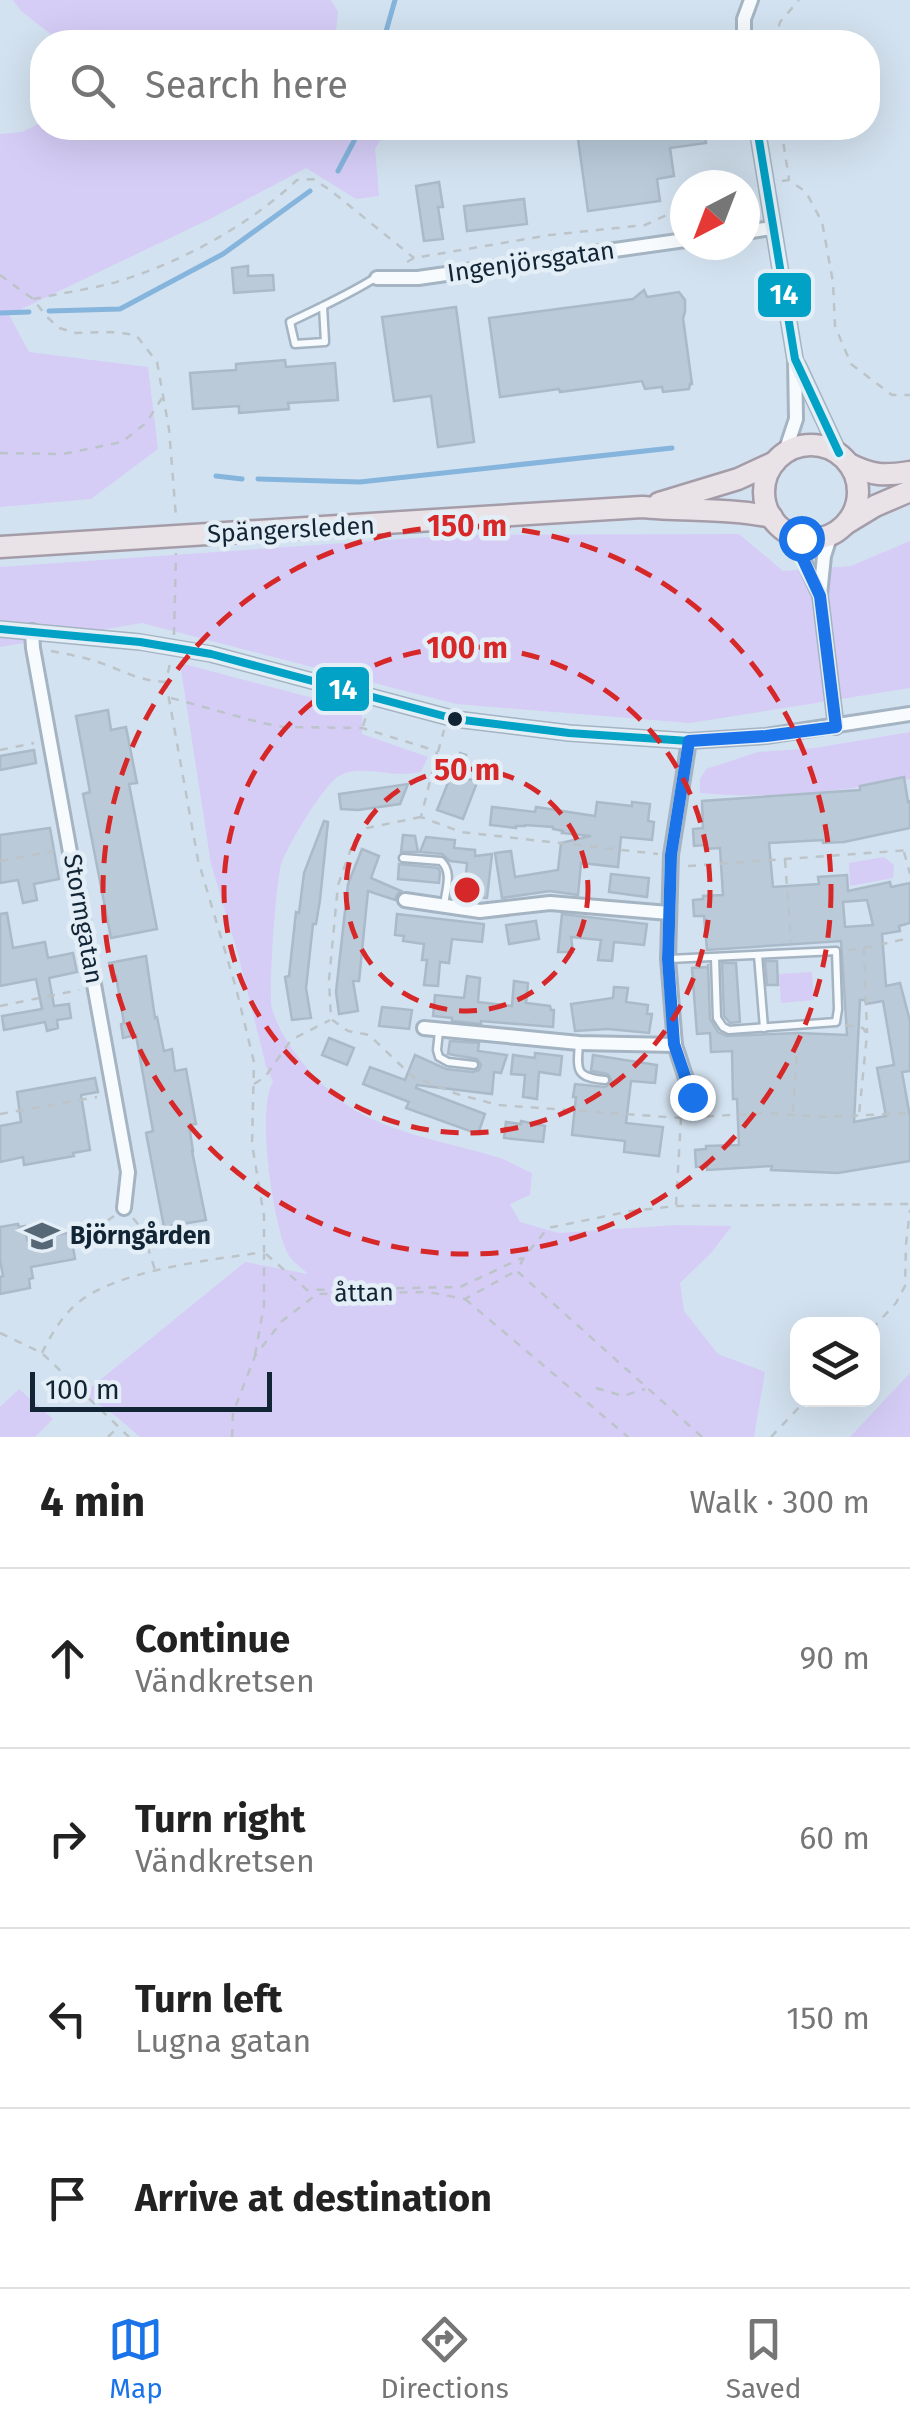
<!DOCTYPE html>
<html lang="en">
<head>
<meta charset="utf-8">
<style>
  body { margin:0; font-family:"Fira Sans",sans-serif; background:#f6f6f6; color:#222 }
  .controls { position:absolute; right:30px; bottom:30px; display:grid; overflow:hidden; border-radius:20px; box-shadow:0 10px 40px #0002 }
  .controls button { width:90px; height:90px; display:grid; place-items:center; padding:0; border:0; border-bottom:2px solid #e0e0e0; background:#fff; color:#222; font:50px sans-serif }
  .compass { position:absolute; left:670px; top:170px; width:90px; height:90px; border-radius:50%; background:#fff; box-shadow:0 10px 40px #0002; rotate:222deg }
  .scale { position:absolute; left:30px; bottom:25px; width:242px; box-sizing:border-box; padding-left:10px; border:5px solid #122535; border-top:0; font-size:28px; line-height:35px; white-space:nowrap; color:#122535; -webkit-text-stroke:8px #e4eef7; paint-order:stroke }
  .stop { position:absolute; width:30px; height:30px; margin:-22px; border:8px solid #1a73e8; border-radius:50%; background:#fff }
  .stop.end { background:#1a73e8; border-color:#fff; box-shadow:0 2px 10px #0008 }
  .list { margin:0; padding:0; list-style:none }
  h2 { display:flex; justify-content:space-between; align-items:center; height:130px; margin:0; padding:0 40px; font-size:42px }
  h2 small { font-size:32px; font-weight:400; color:#767676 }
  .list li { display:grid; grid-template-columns:65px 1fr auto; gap:30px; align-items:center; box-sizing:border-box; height:180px; padding:0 40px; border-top:2px solid #e0e0e0 }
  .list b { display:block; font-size:38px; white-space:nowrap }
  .list p { margin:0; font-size:32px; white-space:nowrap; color:#767676 }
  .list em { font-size:32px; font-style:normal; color:#767676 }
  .icon { flex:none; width:55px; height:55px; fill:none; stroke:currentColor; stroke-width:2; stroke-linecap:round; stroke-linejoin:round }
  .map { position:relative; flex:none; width:910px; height:1437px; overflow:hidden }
  .search { position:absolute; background:#fff; box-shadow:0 10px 40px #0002; left:30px; right:30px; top:30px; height:110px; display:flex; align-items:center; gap:25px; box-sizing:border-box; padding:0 35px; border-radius:40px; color:#767676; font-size:38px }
  .sheet { height:850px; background:#fff }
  nav { display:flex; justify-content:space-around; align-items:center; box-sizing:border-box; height:140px; border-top:2px solid #e0e0e0; background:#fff; font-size:28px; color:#767676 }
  nav a { display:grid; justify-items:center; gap:5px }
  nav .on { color:#1a73e8 }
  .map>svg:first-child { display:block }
  .green { fill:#d5cdf6 }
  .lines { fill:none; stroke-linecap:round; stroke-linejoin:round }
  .stream { stroke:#85b4dc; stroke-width:5 }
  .building { fill:#bacad9; stroke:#aabac8; stroke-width:2.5; fill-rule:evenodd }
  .service-casing { stroke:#a4b4c2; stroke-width:11 }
  .minor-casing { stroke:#a4b4c2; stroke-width:18 }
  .primary-casing { stroke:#a49da9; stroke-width:25 }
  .path { stroke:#bcc4c9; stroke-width:2.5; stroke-dasharray:8 8; stroke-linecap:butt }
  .service { stroke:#f8fbfd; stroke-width:6 }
  .minor { stroke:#f8fbfd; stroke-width:12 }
  .primary { stroke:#e9e3e8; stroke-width:20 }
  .bus-1-casing { stroke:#e4eef7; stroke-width:15 }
  .bus-1 { stroke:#01a2c6; stroke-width:8 }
  .route { stroke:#1a73e8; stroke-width:12 }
  .ring { fill:none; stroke:#d62828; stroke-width:5; stroke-dasharray:18 12 }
  .bus-dot { fill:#122535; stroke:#e4eef7; stroke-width:4 }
  .labels { text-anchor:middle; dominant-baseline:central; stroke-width:9; stroke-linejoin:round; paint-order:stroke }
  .street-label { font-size:25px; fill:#122535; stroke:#e4eef7 }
  .poi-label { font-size:25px; font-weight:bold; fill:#122535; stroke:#e4eef7; text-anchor:start }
  .centre { fill:#d62828; stroke:#e4eef7; stroke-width:5 }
  .ring-label { font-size:30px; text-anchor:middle; font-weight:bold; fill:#d62828; stroke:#e4eef7; stroke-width:9; stroke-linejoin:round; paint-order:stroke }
  .line-badge { stroke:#e4eef7; stroke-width:4 }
  .badge-label { font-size:28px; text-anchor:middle; font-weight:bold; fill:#fff }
</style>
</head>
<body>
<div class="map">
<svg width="910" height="1437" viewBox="0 0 910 1437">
  <rect width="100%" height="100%" fill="#d3e2f0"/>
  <g class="green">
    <path d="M13,0H331L338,12L335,42H61L21,11Z"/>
    <path d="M42,122V128H388L375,149L379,196L356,199L306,168L212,218L9,315L29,352L148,367L158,449L91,499L0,507V134L22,132Z"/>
    <path d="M739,534L783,571L851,566L910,541V688L690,723L456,704L142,623L0,647V567L459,535Z"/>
    <path d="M180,663L362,711V734L428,757L421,772C393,779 361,763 339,776C324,784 286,848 281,865C276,882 268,995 272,1009C284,1046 312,1076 340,1100C378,1131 451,1143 497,1157C509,1161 520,1168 532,1173L530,1195L510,1204L520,1222L559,1233L675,1225L732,1226L711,1253L680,1283L684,1311L718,1354L765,1372L754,1437H140L118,1418L84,1393L245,1262L308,1274C301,1267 291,1261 287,1252C273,1222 256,1109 273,1082L266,1066L238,954L211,864Z"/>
    <path d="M910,732V779C841,791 770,800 700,793V779L706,769L758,752L815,748Z"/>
    <path d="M884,857L894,865L893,878L850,886L849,863Z"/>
    <path d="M812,972L814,1000L781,1003L779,974Z"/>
    <path d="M910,1373V1437H850Z"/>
    <path d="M19,1389L53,1419L35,1437H0V1407Z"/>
  </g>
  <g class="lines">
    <g class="stream">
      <path d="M383,42L395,0"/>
      <path d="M338,171L354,141L358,128"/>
      <path d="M49,311L120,309L223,254L310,191"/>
      <path d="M0,313L29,312"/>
      <path d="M216,476L242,479"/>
      <path d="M258,479L360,482L672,448"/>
    </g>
  </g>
  <g class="building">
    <path d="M650,128H704L706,143L670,148L674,176L657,179L660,201L588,211L578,139Z"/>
    <path d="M439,182L443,207H438L443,239L424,241L416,186Z"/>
    <path d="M524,199L527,224L467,231L464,206Z"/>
    <path d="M248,266V276L273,275L274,290L234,293L232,268Z"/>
    <path d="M644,290L647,297L679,292L685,300V312L683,318L692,384H690L689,389L663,392L662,387L645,389L642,381L560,392L559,389L500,397L489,318L633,299Z"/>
    <path d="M456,307L474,442L438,447L431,396L394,401L382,317Z"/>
    <path d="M285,360L286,367L335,363L338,400L288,403L289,409L239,413V406L193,409L190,373L236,370V364Z"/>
    <path d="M108,710L111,730L126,727L137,783L129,784L157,929L111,938L83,794L90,792L76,716Z"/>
    <path d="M34,750L36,763L0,770V756Z"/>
    <path d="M460,753L466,755L461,779L478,780L463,819L437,810Z"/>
    <path d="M904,777L908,802L910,801V828L844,842L823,843V840L769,843L773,887L819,884L818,877L847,875L848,891L890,882L891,887L910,883V923L899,926L900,931L882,934L886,986L900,983L910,1021V1071L902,1072L910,1117V1161L838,1173L771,1170L772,1166L707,1170V1166L696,1167L695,1150L706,1149V1146L739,1145L737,1099H733L732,1051L711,1052L710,1033L697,1034L692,968L708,967V964L710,1019L718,1032L726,1036L798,1033L847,1035L841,941L707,950L704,916H694L693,900L703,899V896L723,895L720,848L705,849V845L694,846L693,829L703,828L702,801L860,790V786ZM867,900L873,925L845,927L843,902ZM860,1000H865L866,1004L883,1001L894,1065L877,1068L886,1116L854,1122Z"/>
    <path d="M408,784L400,804L358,810L341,809L339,794Z"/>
    <path d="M597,802L632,806V802L650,804L648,821L654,822L652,840L621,837L618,867L581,863L578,895L550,891L502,898L495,853L511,851L515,877L558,870L561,843L591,836L562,833L563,831L553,829V827L525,825V826H516V828L490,825L492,807L535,812L536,807L595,816Z"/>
    <path d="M324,821L328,822L320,900L316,924H313L306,988L311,1018L292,1020L285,977L289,976L296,912L299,913L304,873Z"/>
    <path d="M50,828L59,879L34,884L37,900L23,903L18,880L0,883V835Z"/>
    <path d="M403,835L415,836L418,852H401Z"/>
    <path d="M426,837L455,840L454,848L475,850V856L492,854L487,898L464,896L467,863L450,861L442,854L420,852Z"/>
    <path d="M362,849L379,856L371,878L401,891L397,895L395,900L368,891L359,981H353L358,1011L339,1014L336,992L348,884Z"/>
    <path d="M399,864L438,868L440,872L439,883L398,879Z"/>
    <path d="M611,874L649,878L647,897L609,892Z"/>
    <path d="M7,913L13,948L45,942L48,958L73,953L77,972L49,978L54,1006L69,1004L71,1018L57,1020L58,1028L47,1031L45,1022L4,1030L2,1016L42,1009L36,979L0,986V914Z"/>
    <path d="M397,914L484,924L482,942L452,939L449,963L440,962L438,986L424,985L427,960H422L424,944L403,941L404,936L395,935Z"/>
    <path d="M562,914L647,924L644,945L614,942L612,961L598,960L601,940L571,937L573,952H558Z"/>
    <path d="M536,921L539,939L509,944L506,925Z"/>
    <path d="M146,956L155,1018L157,1017L164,1051L172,1049L175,1071L186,1069L196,1124L189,1125L193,1151H192L206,1220L164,1227L146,1133L153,1131L136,1035L123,1038L121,1024L124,1023L116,976L112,977L109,963Z"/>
    <path d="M765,961H777L778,985H767Z"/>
    <path d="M722,963H736L740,1022L730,1023L724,1016Z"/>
    <path d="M467,976L480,978L478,1002L512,1006L514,981L528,983L526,1003L550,1006L551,1010H554L553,1027L481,1021V1024L452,1021V1018L433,1016L435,995L464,998Z"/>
    <path d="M614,987L628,988L626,1002L648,1005L647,1014H652L649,1033L608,1029L575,1031L571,1004L613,998Z"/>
    <path d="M382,1007L412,1010L409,1029L379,1026Z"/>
    <path d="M329,1038L354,1048L347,1065L322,1055Z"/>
    <path d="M450,1041L479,1043L478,1051L507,1055L501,1073L494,1072L492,1094L417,1085L416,1088L485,1114L478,1134L406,1108L409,1102L363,1084L370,1067L405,1080L415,1055L446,1069L473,1072L479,1070L481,1065L477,1059L448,1054Z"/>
    <path d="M535,1053L562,1056L560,1075L539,1072L537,1099L523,1097L525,1075L511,1074L513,1055L535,1058Z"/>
    <path d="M593,1055L657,1065L655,1083L631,1081L626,1123L663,1127L659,1156L624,1152L625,1141L572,1135L576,1097H573L575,1084L605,1087L612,1082L608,1074L591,1071Z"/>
    <path d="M95,1078L98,1092L81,1095L90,1150L73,1153L74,1156L24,1165L23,1157L0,1162V1126L21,1122L17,1092Z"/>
    <path d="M521,1121L545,1126L543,1142L504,1138L506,1122L521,1124Z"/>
    <path d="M18,1224L19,1227L25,1226L27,1240L67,1233L68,1235H71L75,1259L31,1267L33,1278L29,1279L30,1288L0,1294V1277L3,1276L0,1260V1227Z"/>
  </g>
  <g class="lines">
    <g class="service-casing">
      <g id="service">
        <path d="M323,306L325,342L295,344L290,322C319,308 348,295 375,278"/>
        <path d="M403,858L441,861C453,872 446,889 444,905"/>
        <path d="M758,955L764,1028"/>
        <path d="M669,959L836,951L838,1009L836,1022L729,1030L723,1027L717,1018L715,958"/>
        <path d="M439,1031L437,1050L439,1057L448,1062L474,1065"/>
        <path d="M579,1043C577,1071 575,1077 605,1080"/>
      </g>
    </g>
    <g class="minor-casing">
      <g id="minor">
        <path d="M744,42V19L751,0"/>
        <path d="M757,128L795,359L796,419L785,452"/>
        <path d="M745,232L772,228"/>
        <path d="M377,278H418L685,240"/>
        <path d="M798,365L839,453"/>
        <path d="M787,532L802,557L818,591"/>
        <path d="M831,534L824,556L820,595L836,727"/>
        <path d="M0,629L140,642L211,654L455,719L569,733L689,741L766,736L910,714"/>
        <path d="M32,631L33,648L128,1172L124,1208"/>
        <path d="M689,741L671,855L668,959L675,1045L692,1097"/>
        <path d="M405,900L480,911L550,903L669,913"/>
        <path d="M424,1028L579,1043L675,1045"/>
      </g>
    </g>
    <g class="primary-casing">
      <g id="primary">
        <circle cx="811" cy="492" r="47"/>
        <path d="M849,464C873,476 884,476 910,472"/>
        <path d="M659,503L738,479L775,462"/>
        <path d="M847,523L875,506L910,491"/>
        <path d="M0,547L642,507C685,511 729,508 772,517"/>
      </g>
    </g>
    <g class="path">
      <path d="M775,42L780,22L799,0"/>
      <path d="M781,128L789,179"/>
      <path d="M782,181L789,180L806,192L822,222L833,282L835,326L851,364L892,395H910"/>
      <path d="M735,185L749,184"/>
      <path d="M407,262L414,258L550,235L645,225L669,214L685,202"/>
      <path d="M0,275L33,299L46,316L59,328L76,333L111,332L136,335L157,362L169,429L176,517"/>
      <path d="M33,299C58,294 84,290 109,284C175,266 247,227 297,180L313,179L330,190L414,258"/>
      <path d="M0,453L63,454L122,442L146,423L162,398"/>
      <path d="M174,635L176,553"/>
      <path d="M51,651C67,654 83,657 98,662C125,671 135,680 166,682"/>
      <path d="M171,698L262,723L284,727L362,728L427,748L437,753L421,817L461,832L658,854"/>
      <path d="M363,726L368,710"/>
      <path d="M0,750L34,743"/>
      <path d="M438,752L444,730"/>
      <path d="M421,817L367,828L353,843L338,885L329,980L331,1019L348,1031L369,1035L412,1076L457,1094L498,1105L681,1118L766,1113L823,1117L910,1113"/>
      <path d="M904,852L910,874"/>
      <path d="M785,860L791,942"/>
      <path d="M0,861L54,851"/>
      <path d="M688,866L910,850"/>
      <path d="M864,948L867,1033"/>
      <path d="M848,950L864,948L910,938"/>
      <path d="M0,1006L79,990"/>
      <path d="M845,1025L863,1028L867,1034L859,1115"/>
      <path d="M254,1084L265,1077L291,1040L330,1020"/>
      <path d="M793,1112L798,1035"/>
      <path d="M0,1114L97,1097"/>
      <path d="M676,1205L681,1118L685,1109"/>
      <path d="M133,1218L142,1229L155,1270"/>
      <path d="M82,1239L114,1216"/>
      <path d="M266,1254L307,1290L460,1287L522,1258"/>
      <path d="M465,1299L628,1437"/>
      <path d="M872,1329L896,1303L905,1286L906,1244L910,1210"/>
      <path d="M0,1333L42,1353L129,1437"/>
      <path d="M42,1353C50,1337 59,1321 72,1308C110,1270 212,1260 264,1252V1216L252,1144L254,1062L236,988L198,860L166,682L170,663"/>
      <path d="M255,1355L264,1305V1254"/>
      <path d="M596,1388L623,1396L645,1389"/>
      <path d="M108,1437L117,1428"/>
      <path d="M232,1437L233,1413L255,1356L282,1321L317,1294L428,1292L465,1299L516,1271"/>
      <path d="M702,1437L517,1271L524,1257L548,1228L631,1211L676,1206L910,1204"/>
      <path d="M771,1437L806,1400"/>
    </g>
    <use href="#service" class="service"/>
    <use href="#minor" class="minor"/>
    <use href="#primary" class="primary"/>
    <g class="bus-1-casing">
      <g id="bus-1">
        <path d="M757,128L795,359L839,453"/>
        <path d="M787,532L820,595L836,727"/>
        <path d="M0,629L140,642L211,654L455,719L569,733L689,741L766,736L836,727"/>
      </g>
    </g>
    <use href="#bus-1" class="bus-1"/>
  </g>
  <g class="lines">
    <path class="route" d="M692,1097L674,1044L668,959L671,855L689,741L766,736L836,727L820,596L802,557L787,532L801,538"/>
  </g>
  <g class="ring">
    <circle cx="467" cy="890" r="121"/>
    <circle cx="467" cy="890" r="243"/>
    <circle cx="467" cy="890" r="364"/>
  </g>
  <defs>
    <g id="school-bare" transform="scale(2.7)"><path d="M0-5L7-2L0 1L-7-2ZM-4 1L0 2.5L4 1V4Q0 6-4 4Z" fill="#566776" stroke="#e4eef7" stroke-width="2.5" paint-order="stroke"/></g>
  </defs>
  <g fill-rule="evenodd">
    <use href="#school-bare" x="42" y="1236"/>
  </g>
  <circle class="bus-dot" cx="455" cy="719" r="9"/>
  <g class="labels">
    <g class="street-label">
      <text transform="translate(531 262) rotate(-8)">Ingenjörsgatan</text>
      <text transform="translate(291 530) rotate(-3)">Spängersleden</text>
      <text transform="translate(83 919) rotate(80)">Stormgatan</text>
      <text transform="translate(364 1293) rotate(-1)">åttan</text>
    </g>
    <g class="poi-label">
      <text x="70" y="1236">Björngården</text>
    </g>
  </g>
  <circle cx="467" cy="890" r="15" class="centre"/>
  <g class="ring-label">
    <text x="467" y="536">150 m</text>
    <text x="467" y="658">100 m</text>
    <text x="467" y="780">50 m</text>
  </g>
  <g class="line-badge">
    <rect x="756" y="271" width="57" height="48" rx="10" fill="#01a2c6"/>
    <rect x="314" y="665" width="57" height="48" rx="10" fill="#01a2c6"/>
  </g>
  <g class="badge-label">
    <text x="784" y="304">14</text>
    <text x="343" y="699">14</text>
  </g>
</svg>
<div class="controls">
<button><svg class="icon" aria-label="layers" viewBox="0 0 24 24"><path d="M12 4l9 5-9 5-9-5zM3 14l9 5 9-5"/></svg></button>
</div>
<svg class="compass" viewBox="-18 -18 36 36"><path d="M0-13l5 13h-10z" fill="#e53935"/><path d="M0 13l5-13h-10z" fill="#767676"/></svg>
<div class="scale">100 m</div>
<div class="stop" style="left:801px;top:538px"></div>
<div class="stop end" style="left:692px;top:1097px"></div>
<div class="search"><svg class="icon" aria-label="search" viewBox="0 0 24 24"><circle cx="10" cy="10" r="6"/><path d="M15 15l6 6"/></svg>Search here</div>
</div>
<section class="sheet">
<h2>4 min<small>Walk · 300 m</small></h2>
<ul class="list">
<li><svg class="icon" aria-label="ahead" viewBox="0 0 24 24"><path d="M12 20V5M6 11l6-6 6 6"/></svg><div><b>Continue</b><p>Vändkretsen</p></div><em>90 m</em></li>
<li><svg class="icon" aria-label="right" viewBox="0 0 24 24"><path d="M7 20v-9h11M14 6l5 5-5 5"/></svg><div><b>Turn right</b><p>Vändkretsen</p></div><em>60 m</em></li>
<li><svg class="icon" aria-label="left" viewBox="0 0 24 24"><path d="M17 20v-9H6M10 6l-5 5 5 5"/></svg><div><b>Turn left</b><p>Lugna gatan</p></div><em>150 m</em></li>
<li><svg class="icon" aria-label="arrive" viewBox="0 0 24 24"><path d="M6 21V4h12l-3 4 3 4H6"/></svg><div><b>Arrive at destination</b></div></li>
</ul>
</section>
<nav>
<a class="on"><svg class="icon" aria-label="map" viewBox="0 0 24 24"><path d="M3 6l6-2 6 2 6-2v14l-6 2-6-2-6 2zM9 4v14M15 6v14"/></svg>Map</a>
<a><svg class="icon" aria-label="directions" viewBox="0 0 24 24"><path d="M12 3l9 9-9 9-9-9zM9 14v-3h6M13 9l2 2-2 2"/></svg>Directions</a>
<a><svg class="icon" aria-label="saved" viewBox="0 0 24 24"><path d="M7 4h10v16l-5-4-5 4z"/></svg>Saved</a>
</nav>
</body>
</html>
